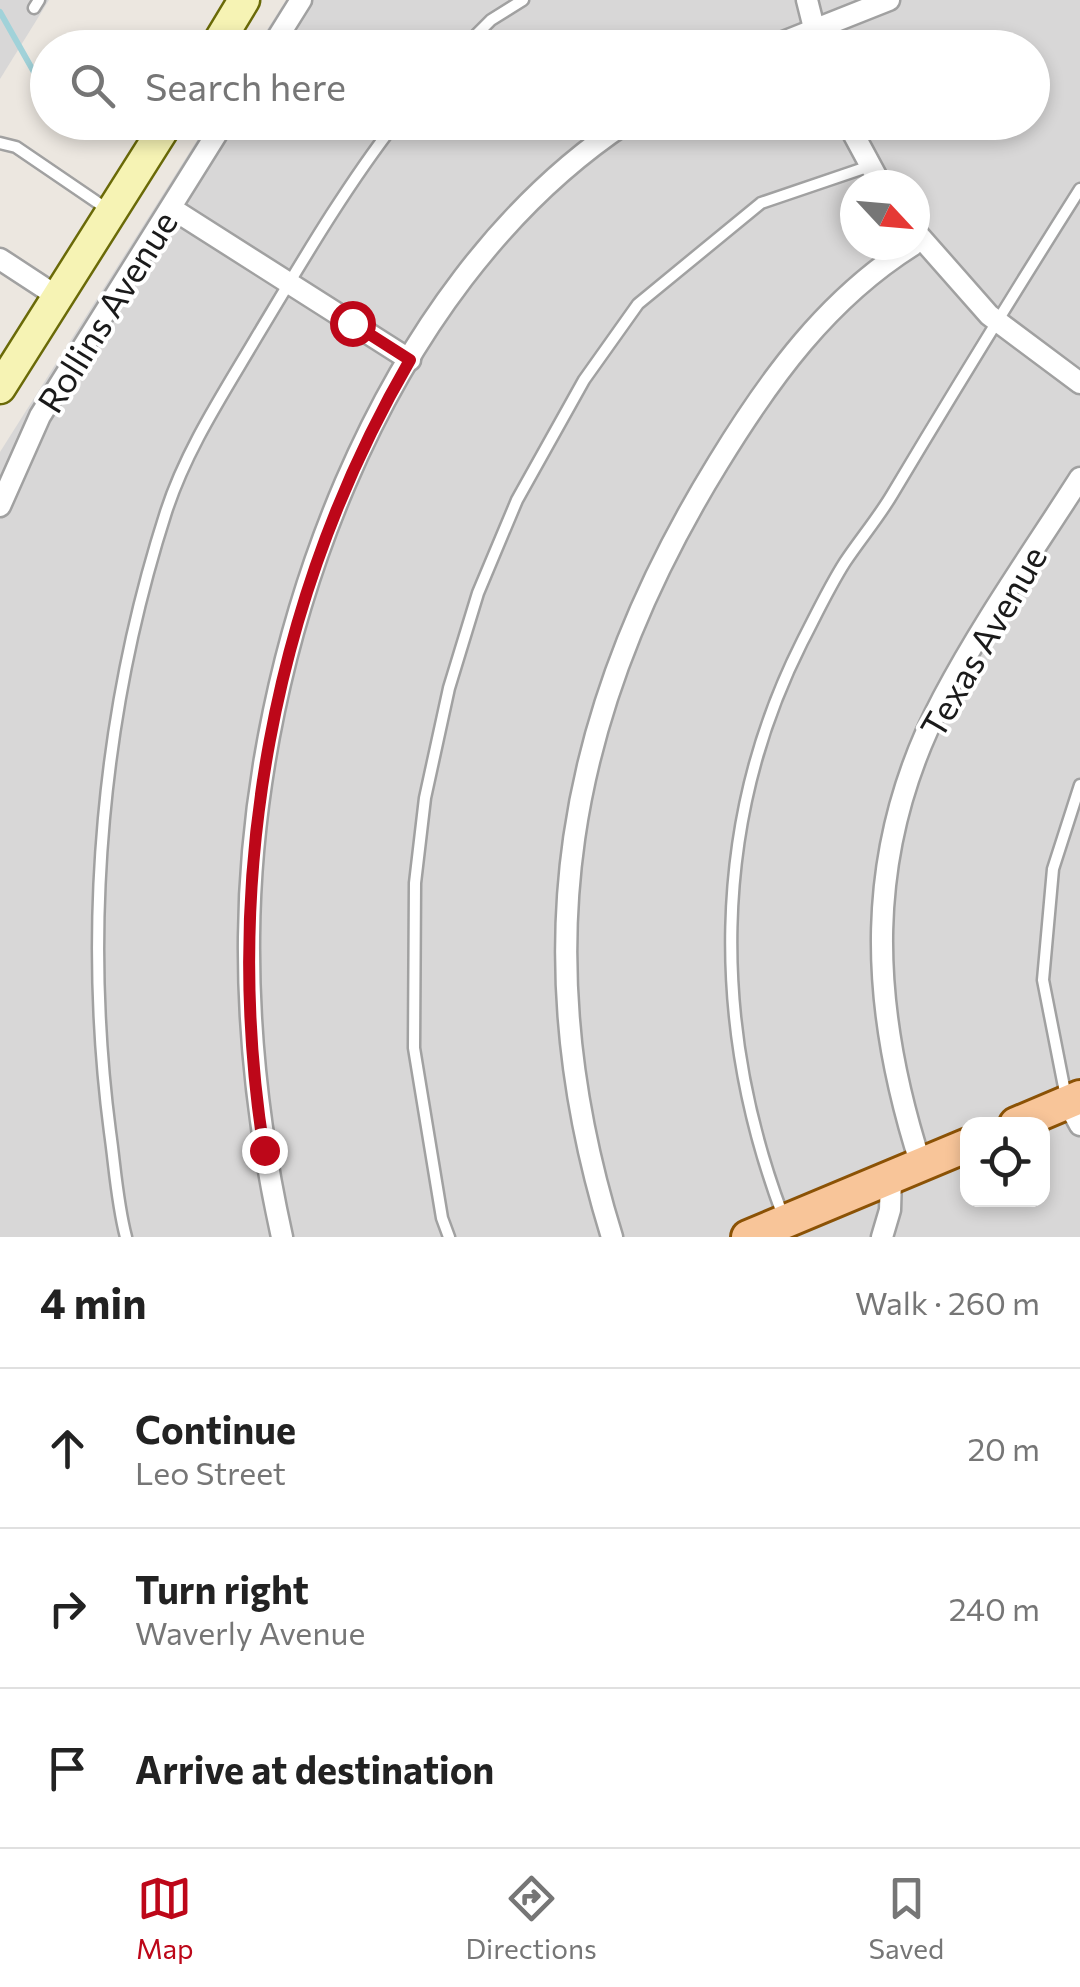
<!DOCTYPE html>
<html lang="en">
<head>
<meta charset="utf-8">
<style>
  body { margin:0; font-family:Commissioner,sans-serif; background:#f2f2f2; color:#222 }
  .controls { position:absolute; right:30px; bottom:30px; display:grid; overflow:hidden; border-radius:20px; box-shadow:0 5px 15px #0003 }
  .controls button { width:90px; height:90px; display:grid; place-items:center; padding:0; border:0; border-bottom:2px solid #e0e0e0; background:#fff; color:#222; font:50px sans-serif }
  .compass { position:absolute; left:840px; top:170px; width:90px; height:90px; border-radius:50%; background:#fff; box-shadow:0 5px 15px #0003; rotate:116deg }
  .stop { position:absolute; width:30px; height:30px; margin:-22px; border:8px solid #bd0719; border-radius:50%; background:#fff }
  .stop.end { background:#bd0719; border-color:#fff; box-shadow:0 2px 10px #0008 }
  .list { margin:0; padding:0; list-style:none }
  h2 { display:flex; justify-content:space-between; align-items:center; height:130px; margin:0; padding:0 40px; font-size:42px }
  h2 small { font-size:32px; font-weight:400; color:#767676 }
  .list li { display:grid; grid-template-columns:65px 1fr auto; gap:30px; align-items:center; box-sizing:border-box; height:160px; padding:0 40px; border-top:2px solid #e0e0e0 }
  .list b { display:block; font-size:38px; white-space:nowrap }
  .list p { margin:0; font-size:32px; white-space:nowrap; color:#767676 }
  .list em { font-size:32px; font-style:normal; color:#767676 }
  .icon { flex:none; width:55px; height:55px; fill:none; stroke:currentColor; stroke-width:2; stroke-linecap:round; stroke-linejoin:round }
  .map { position:relative; flex:none; width:1080px; height:1237px; overflow:hidden }
  .search { position:absolute; background:#fff; box-shadow:0 5px 15px #0003; left:30px; right:30px; top:30px; height:110px; display:flex; align-items:center; gap:25px; box-sizing:border-box; padding:0 35px; border-radius:55px; color:#767676; font-size:38px }
  .sheet { height:610px; background:#fff }
  nav { display:flex; justify-content:space-around; align-items:center; box-sizing:border-box; height:140px; border-top:2px solid #e0e0e0; background:#fff; font-size:28px; color:#767676 }
  nav a { display:grid; justify-items:center; gap:5px }
  nav .on { color:#bd0719 }
  .map>svg:first-child { display:block }
  .residential { fill:#d8d7d7; fill-rule:evenodd }
  .lines { fill:none; stroke-linecap:round; stroke-linejoin:round }
  .stream { stroke:#a1d2d9; stroke-width:6 }
  .service-casing { stroke:#a1a1a1; stroke-width:15 }
  .minor-casing { stroke:#a1a1a1; stroke-width:25 }
  .secondary-casing { stroke:#6a6a08; stroke-width:35 }
  .primary-casing { stroke:#8b5205; stroke-width:38 }
  .service { stroke:#fff; stroke-width:10 }
  .minor { stroke:#fff; stroke-width:20 }
  .secondary { stroke:#f6f3b4; stroke-width:30 }
  .primary { stroke:#f8c599; stroke-width:32 }
  .route { stroke:#bd0719; stroke-width:12 }
  .labels { text-anchor:middle; dominant-baseline:central; stroke-width:8; stroke-linejoin:round; paint-order:stroke }
  .street-label { font-size:35px; fill:#1a1a1a; stroke:#fff }
</style>
</head>
<body>
<div class="map">
<svg width="1080" height="1237" viewBox="0 0 1080 1237">
  <rect width="100%" height="100%" fill="#ece7e0"/>
  <g class="residential">
    <path d="M0,0H49L0,79Z"/>
    <path d="M286,0H1080V1237H0V452L208,123L1032,122V48L256,47ZM855,185H915V245H855ZM968,1124H1042V1200H968Z"/>
  </g>
  <g class="lines">
    <g class="stream">
      <path d="M0,12L48,97"/>
      <path d="M73,122L103,131"/>
    </g>
    <g class="service-casing">
      <g id="service">
        <path d="M34,8L39,0"/>
        <path d="M463,48L491,20L523,0"/>
        <path d="M0,143L16,147L107,209"/>
        <path d="M1066,1097L1043,980L1053,869L1080,785"/>
        <path d="M783,1216C712,1028 710,825 802,642C816,615 829,587 845,562C861,538 879,517 893,493C954,391 1016,290 1080,189"/>
        <path d="M126,1237C117,1203 115,1167 110,1132C83,926 102,711 166,512C186,450 223,394 256,338C300,265 344,189 396,122"/>
        <path d="M449,1237L442,1218L414,1048L415,883L425,798L449,688L478,593L517,500L584,380L638,304L761,203L870,166"/>
      </g>
    </g>
    <g class="minor-casing">
      <g id="minor">
        <path d="M807,0L819,48"/>
        <path d="M271,48L301,0"/>
        <path d="M768,48L889,0"/>
        <path d="M847,122L881,185"/>
        <path d="M171,208L410,360"/>
        <path d="M915,231L989,315L1080,383"/>
        <path d="M0,259L58,297"/>
        <path d="M0,506L40,416L224,122"/>
        <path d="M1068,1103L1080,1125"/>
        <path d="M921,1165C869,1004 862,852 943,698C983,622 1034,550 1080,478"/>
        <path d="M282,1237C260,1138 248,1038 249,937C251,649 378,286 627,122"/>
        <path d="M612,1237C524,954 564,713 718,463C770,378 827,299 913,245"/>
        <path d="M882,1237L890,1210L891,1177"/>
      </g>
    </g>
    <g class="secondary-casing">
      <g id="secondary">
        <path d="M215,48L244,0"/>
        <path d="M0,388L168,122"/>
      </g>
    </g>
    <g class="primary-casing">
      <g id="primary">
        <path d="M1016,1124L1080,1097"/>
        <path d="M748,1237L968,1145"/>
      </g>
    </g>
    <use href="#service" class="service"/>
    <use href="#minor" class="minor"/>
    <use href="#secondary" class="secondary"/>
    <use href="#primary" class="primary"/>
  </g>
  <g class="lines">
    <path class="route" d="M264,1150C221,879 273,596 410,360L352,323"/>
  </g>
  <g class="labels">
    <g class="street-label">
      <text transform="translate(106 311) rotate(-58)">Rollins Avenue</text>
      <text transform="translate(982 641) rotate(-60)">Texas Avenue</text>
    </g>
  </g>
</svg>
<div class="controls">
<button><svg class="icon" aria-label="locate" viewBox="0 0 24 24"><circle cx="12" cy="12" r="6"/><path d="M12 2v4M12 18v4M2 12h4M18 12h4"/></svg></button>
</div>
<svg class="compass" viewBox="-18 -18 36 36"><path d="M0-13l5 13h-10z" fill="#e53935"/><path d="M0 13l5-13h-10z" fill="#767676"/></svg>
<div class="stop" style="left:352px;top:323px"></div>
<div class="stop end" style="left:264px;top:1150px"></div>
<div class="search"><svg class="icon" aria-label="search" viewBox="0 0 24 24"><circle cx="10" cy="10" r="6"/><path d="M15 15l6 6"/></svg>Search here</div>
</div>
<section class="sheet">
<h2>4 min<small>Walk · 260 m</small></h2>
<ul class="list">
<li><svg class="icon" aria-label="ahead" viewBox="0 0 24 24"><path d="M12 20V5M6 11l6-6 6 6"/></svg><div><b>Continue</b><p>Leo Street</p></div><em>20 m</em></li>
<li><svg class="icon" aria-label="right" viewBox="0 0 24 24"><path d="M7 20v-9h11M14 6l5 5-5 5"/></svg><div><b>Turn right</b><p>Waverly Avenue</p></div><em>240 m</em></li>
<li><svg class="icon" aria-label="arrive" viewBox="0 0 24 24"><path d="M6 21V4h12l-3 4 3 4H6"/></svg><div><b>Arrive at destination</b></div></li>
</ul>
</section>
<nav>
<a class="on"><svg class="icon" aria-label="map" viewBox="0 0 24 24"><path d="M3 6l6-2 6 2 6-2v14l-6 2-6-2-6 2zM9 4v14M15 6v14"/></svg>Map</a>
<a><svg class="icon" aria-label="directions" viewBox="0 0 24 24"><path d="M12 3l9 9-9 9-9-9zM9 14v-3h6M13 9l2 2-2 2"/></svg>Directions</a>
<a><svg class="icon" aria-label="saved" viewBox="0 0 24 24"><path d="M7 4h10v16l-5-4-5 4z"/></svg>Saved</a>
</nav>
</body>
</html>
